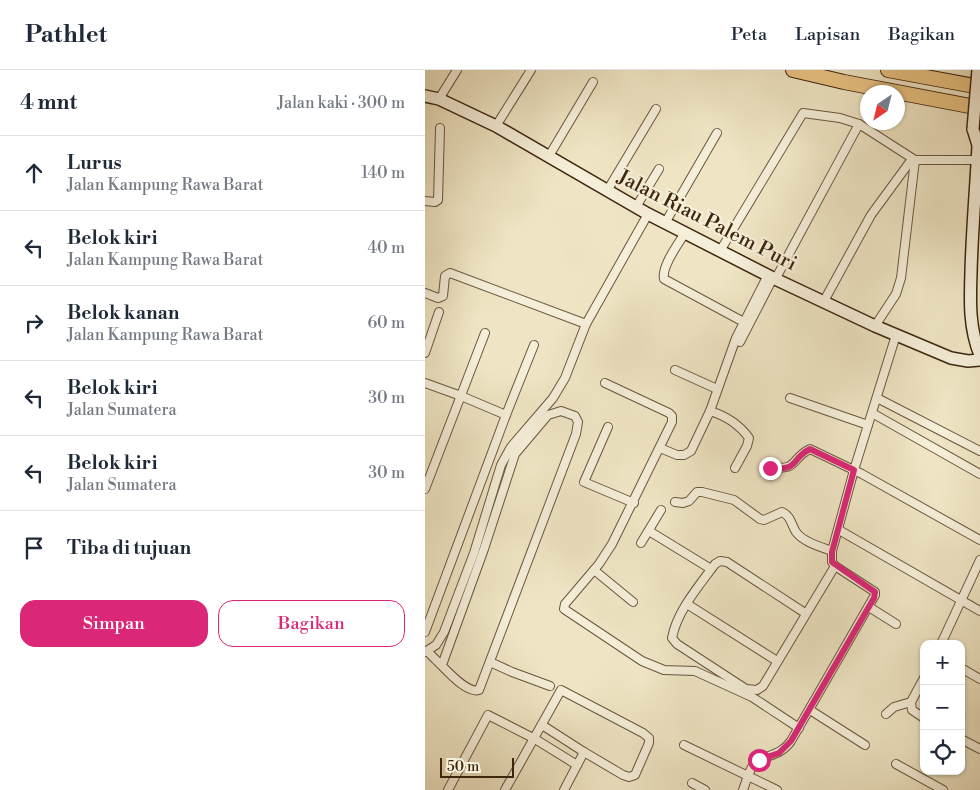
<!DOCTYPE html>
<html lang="id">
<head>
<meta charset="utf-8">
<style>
  body { margin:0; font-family:"Libre Bodoni",serif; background:#f2f2f3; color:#1f2937 }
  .controls { position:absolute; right:15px; bottom:15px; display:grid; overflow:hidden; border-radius:10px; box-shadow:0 1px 4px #0004 }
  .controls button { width:45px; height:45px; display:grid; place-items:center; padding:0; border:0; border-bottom:1px solid #e0e1e3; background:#fff; color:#1f2937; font:25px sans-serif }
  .compass { position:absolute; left:435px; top:15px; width:45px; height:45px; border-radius:50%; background:#fff; box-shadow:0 1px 4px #0004; rotate:215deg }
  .scale { position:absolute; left:15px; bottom:12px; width:74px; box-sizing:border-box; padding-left:5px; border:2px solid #3e260f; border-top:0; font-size:14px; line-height:18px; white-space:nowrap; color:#3e260f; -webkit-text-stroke:4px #f5eed9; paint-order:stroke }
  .stop { position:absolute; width:15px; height:15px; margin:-11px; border:4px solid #db2777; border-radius:50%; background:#fff }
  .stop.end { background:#db2777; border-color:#fff; box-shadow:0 1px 5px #0008 }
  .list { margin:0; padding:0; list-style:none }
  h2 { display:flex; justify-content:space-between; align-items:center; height:65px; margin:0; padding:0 20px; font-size:21px }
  h2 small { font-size:16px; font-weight:400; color:#747a83 }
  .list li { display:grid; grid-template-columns:32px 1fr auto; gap:15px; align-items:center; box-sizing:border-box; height:75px; padding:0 20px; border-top:1px solid #e0e1e3 }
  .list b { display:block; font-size:19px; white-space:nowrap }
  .list p { margin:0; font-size:16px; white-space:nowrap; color:#747a83 }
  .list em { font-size:16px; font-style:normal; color:#747a83 }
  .actions { display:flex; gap:10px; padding:15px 20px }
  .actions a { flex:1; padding:11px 0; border:1px solid #db2777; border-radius:15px; text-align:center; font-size:18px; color:#db2777 }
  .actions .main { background:#db2777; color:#fff }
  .icon { flex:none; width:28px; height:28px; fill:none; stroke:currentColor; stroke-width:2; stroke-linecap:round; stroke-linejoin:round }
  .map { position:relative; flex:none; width:555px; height:720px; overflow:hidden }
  header { display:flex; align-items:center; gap:30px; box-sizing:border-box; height:70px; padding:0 25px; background:#fff; border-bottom:1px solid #e0e1e3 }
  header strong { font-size:24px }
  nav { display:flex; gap:28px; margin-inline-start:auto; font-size:18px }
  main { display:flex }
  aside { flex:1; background:#fff }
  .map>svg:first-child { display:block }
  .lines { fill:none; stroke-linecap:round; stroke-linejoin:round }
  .street-casing { stroke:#6a563c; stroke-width:10 }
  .secondary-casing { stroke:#3e260f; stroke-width:14 }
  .highway-casing { stroke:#3e260f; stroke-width:16 }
  .street { stroke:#f5eed9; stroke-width:8 }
  .secondary { stroke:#f5eed9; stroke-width:11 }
  .highway { stroke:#e8c282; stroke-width:14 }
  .secondary-bridge-casing { stroke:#3e260f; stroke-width:14; stroke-linecap:butt }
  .secondary-bridge { stroke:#f5eed9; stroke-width:11 }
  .route { stroke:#db2777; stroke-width:6 }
  .labels { text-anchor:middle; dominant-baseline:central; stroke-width:4.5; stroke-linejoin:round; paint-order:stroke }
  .street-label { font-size:20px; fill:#3e260f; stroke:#f5eed9 }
</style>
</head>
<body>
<header>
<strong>Pathlet</strong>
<nav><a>Peta</a><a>Lapisan</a><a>Bagikan</a></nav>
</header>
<main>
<aside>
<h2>4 mnt<small>Jalan kaki · 300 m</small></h2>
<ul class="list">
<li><svg class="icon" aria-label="ahead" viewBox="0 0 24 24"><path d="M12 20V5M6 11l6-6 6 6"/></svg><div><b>Lurus</b><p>Jalan Kampung Rawa Barat</p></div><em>140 m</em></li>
<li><svg class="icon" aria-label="left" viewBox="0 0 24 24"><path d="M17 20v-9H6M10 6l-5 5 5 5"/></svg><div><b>Belok kiri</b><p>Jalan Kampung Rawa Barat</p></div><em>40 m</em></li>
<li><svg class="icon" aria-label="right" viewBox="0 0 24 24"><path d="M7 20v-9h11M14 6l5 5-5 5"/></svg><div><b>Belok kanan</b><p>Jalan Kampung Rawa Barat</p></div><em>60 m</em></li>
<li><svg class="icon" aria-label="left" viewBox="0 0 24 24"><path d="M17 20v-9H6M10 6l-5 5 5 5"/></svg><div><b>Belok kiri</b><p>Jalan Sumatera</p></div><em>30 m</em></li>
<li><svg class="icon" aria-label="left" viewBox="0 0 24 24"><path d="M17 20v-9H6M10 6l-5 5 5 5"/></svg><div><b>Belok kiri</b><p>Jalan Sumatera</p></div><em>30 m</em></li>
<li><svg class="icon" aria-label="arrive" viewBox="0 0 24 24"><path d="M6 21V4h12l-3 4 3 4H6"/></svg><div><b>Tiba di tujuan</b></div></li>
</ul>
<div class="actions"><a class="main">Simpan</a><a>Bagikan</a></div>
</aside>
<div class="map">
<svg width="555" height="720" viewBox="0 0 555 720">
  <rect width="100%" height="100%" fill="#efe5c4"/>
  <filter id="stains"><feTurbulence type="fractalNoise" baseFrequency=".004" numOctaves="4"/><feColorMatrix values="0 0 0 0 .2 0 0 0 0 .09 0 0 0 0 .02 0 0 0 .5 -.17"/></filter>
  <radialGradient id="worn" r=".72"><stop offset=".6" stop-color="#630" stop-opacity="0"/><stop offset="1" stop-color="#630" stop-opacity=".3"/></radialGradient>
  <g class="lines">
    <g class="street-casing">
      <g id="street">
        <path d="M14,29L32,0"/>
        <path d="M71,56L106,0"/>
        <path d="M124,86L168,12"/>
        <path d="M182,121L231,39"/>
        <path d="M0,131L10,132L13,130L15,58"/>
        <path d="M211,137L234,99"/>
        <path d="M240,153L292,63"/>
        <path d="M260,163C253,174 236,197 239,209L315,250"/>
        <path d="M295,181L378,43L415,48L434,54L490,90H552"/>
        <path d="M351,208L434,54"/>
        <path d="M0,223L13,228L18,226L20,206L25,203L161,254"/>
        <path d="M399,231L446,145L487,89"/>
        <path d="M450,256L471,224L476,208L490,90"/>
        <path d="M315,272L348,208"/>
        <path d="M0,283L14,242"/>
        <path d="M250,300L292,319"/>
        <path d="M0,313L36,326L81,345"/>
        <path d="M180,313L244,343L247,346V352L187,474L174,494L140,534L139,539L217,591L239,600L270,601L327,627L374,658"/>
        <path d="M365,328L443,355"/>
        <path d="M452,328L555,381"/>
        <path d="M285,341C301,346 314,354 324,368L322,376L310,398"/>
        <path d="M447,343L555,404"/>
        <path d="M183,357L159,412L209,433"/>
        <path d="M235,378L252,385H259L266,381L285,341L311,268L343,205"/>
        <path d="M345,397C374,401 365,389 385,379L437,404L555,470"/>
        <path d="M0,419L60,263"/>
        <path d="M250,432L258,433L264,431L272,422H277L309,430L335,449L339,450L357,442C366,446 366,454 371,462C378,472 396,477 407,481"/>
        <path d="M414,460L555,541"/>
        <path d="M224,461L286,499"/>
        <path d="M216,473L236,440"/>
        <path d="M169,500L208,532"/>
        <path d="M262,534L352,591"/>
        <path d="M444,537L471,554"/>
        <path d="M380,543L302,492L295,491L290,494C274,516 252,541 247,568L252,574L321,619L332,620L338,616L410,496"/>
        <path d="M0,562L81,345L109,275"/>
        <path d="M516,574L555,490"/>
        <path d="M0,582L11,575L19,562L49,483L76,395L86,377L128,328L140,308L161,254L223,144"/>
        <path d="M3,582L10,589C20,598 41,624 54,620L151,364L153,352L150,346L136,341L123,345L90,384L59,479L17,595"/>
        <path d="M65,592L87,602L125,616"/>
        <path d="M536,598L555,609"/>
        <path d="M486,632L499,608"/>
        <path d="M486,632L487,640L499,648"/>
        <path d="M385,640L440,675"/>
        <path d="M461,644L469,637L486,632"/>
        <path d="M117,655L159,682L139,720"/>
        <path d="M536,669L555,679"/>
        <path d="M259,675L352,720"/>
        <path d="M471,694L518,720"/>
        <path d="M267,713L280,720"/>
        <path d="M23,720L63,645L110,669L152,695"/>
        <path d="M80,720L136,620L218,663L224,668V673L210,705L204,707L198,705L159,682"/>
        <path d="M318,720C321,712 324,700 329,694C338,684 354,688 366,671L450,525V522L410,496L407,492V481L429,400L471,265"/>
      </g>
    </g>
    <g class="secondary-casing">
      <g id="secondary">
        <path d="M0,26L14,29L71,56L223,144L348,208L450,256L526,288L543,291L555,290"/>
        <path d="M548,59L553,75C551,118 547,160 546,202C545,231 544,258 555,285"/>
      </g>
    </g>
    <g class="highway-casing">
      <g id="highway">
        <path d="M368,0L419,12L555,38"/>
        <path d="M463,0L555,17"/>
      </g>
    </g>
    <use href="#street" class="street"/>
    <use href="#secondary" class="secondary"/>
    <use href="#highway" class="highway"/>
    <g class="secondary-bridge-casing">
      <path id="secondary-bridge" d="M548,59L553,0"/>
    </g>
    <use href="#secondary-bridge" class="secondary-bridge"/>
  </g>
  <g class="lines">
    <path class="route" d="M334,690L354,683L366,671L449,528L450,522L407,492V482L429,400L385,379C365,389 375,401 345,398"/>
  </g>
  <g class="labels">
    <g class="street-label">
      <text transform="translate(282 151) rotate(27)">Jalan Riau Palem Puri</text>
    </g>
  </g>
  <rect width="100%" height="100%" filter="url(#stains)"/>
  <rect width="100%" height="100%" fill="url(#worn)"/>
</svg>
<div class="controls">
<button>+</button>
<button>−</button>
<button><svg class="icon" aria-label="locate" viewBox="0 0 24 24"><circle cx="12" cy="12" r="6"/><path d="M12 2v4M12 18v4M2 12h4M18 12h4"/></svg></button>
</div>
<svg class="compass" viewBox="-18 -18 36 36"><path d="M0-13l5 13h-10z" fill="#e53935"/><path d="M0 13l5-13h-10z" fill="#747a83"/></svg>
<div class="scale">50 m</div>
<div class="stop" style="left:334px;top:690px"></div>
<div class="stop end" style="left:345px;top:398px"></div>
</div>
</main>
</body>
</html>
